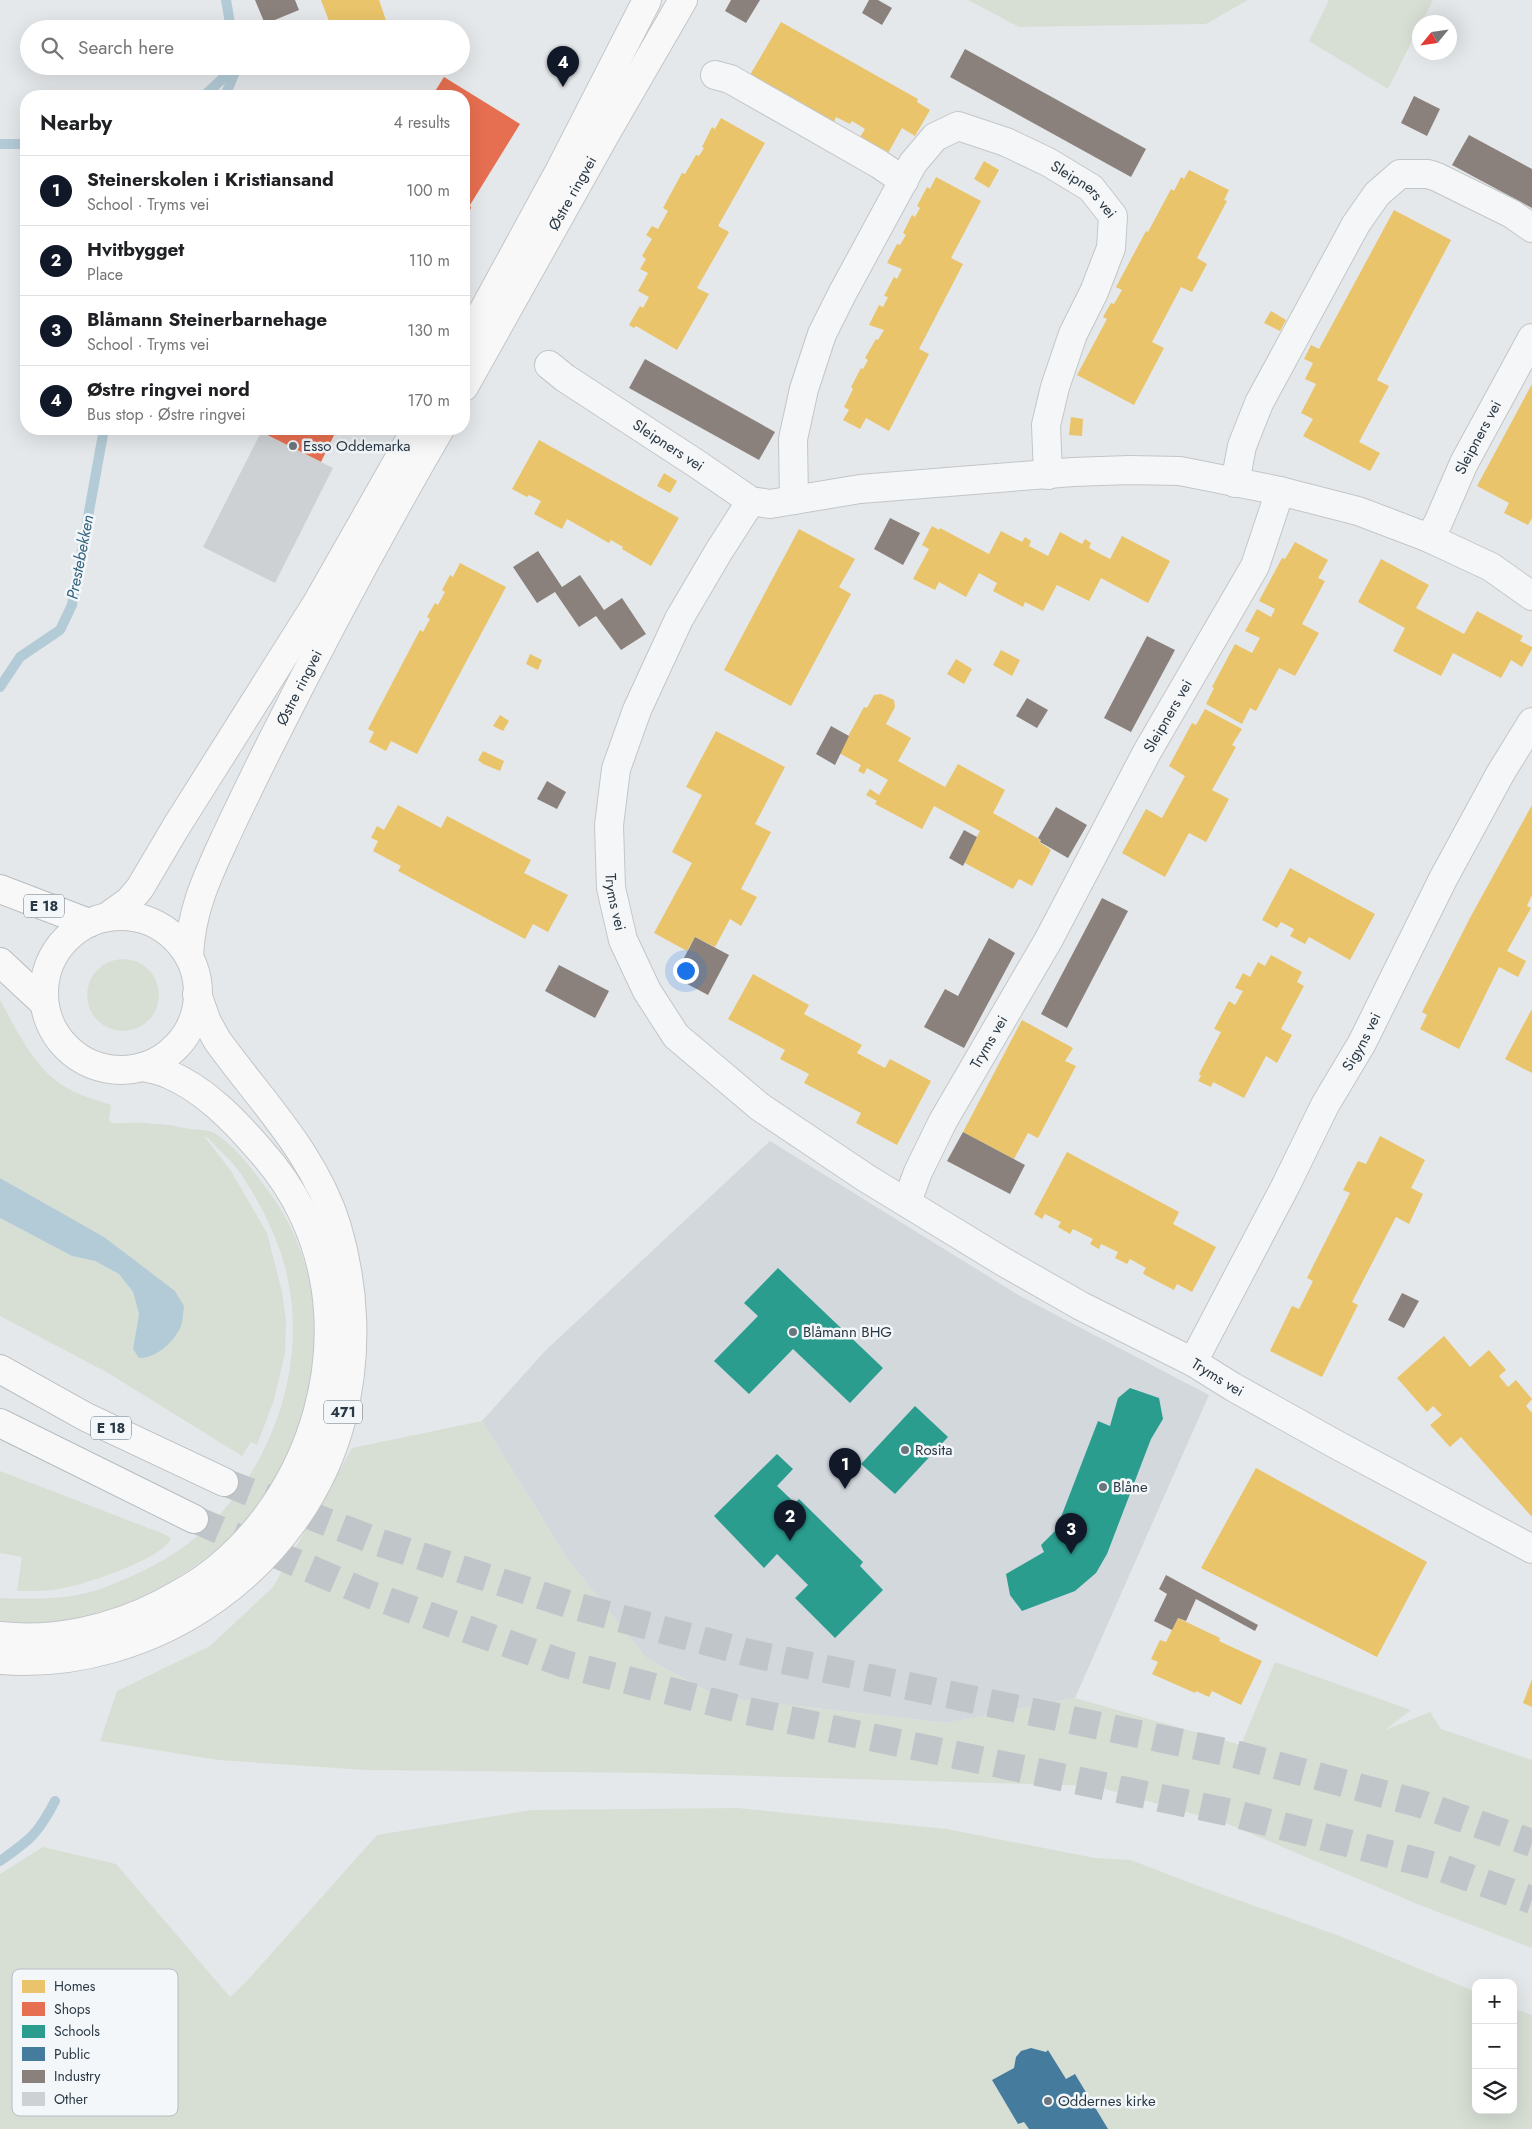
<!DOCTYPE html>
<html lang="en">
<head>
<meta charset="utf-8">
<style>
  body { margin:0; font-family:Jost,sans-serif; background:#f6f6f6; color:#202124 }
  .controls { position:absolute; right:15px; bottom:15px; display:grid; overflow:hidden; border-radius:10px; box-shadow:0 5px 20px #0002 }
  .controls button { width:45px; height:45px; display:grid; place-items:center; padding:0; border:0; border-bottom:1px solid #e0e0e0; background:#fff; color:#202124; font:25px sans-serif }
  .compass { position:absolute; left:1412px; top:15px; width:45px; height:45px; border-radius:50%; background:#fff; box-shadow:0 5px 20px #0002; rotate:241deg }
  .you { position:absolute; left:685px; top:970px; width:18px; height:18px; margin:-12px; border:4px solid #fff; border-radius:50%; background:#1a73e8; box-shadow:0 0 0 8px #1a73e833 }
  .badge { display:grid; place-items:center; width:32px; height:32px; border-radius:50%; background:#111827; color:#fff; font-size:16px; font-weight:700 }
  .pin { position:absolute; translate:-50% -41px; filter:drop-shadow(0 1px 2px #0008) }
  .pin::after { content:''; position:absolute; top:26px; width:18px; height:15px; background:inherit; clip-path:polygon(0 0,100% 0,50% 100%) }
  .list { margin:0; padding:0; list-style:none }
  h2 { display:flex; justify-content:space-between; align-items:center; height:65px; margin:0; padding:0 20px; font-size:21px }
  h2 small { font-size:16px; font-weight:400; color:#757577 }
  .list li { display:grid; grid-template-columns:32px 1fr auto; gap:15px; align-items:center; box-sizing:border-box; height:70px; padding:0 20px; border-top:1px solid #e0e0e0 }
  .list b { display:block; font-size:19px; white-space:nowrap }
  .list p { margin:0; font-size:16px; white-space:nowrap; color:#757577 }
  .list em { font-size:16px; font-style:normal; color:#757577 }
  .icon { flex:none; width:28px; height:28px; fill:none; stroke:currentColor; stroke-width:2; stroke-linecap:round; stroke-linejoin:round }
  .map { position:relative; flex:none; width:1532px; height:2129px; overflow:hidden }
  .search { position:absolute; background:#fff; box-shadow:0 5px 20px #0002; left:20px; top:20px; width:450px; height:55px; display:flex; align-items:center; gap:12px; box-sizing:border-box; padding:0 18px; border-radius:28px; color:#757577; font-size:19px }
  .panel { position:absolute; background:#fff; box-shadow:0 5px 20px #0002; left:20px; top:90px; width:450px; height:345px; border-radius:20px }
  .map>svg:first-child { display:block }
  .built { fill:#d3d8dd }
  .green { fill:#d7dfd5 }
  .water { fill:#b3cbd6 }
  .homes { fill:#e9c46a }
  .shops { fill:#e76f51 }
  .schools { fill:#2a9d8f }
  .public { fill:#457b9d }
  .industry { fill:#8a817c }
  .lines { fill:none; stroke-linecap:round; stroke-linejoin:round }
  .stream { stroke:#b3cbd6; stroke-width:10 }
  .building { fill:#ced1d3 }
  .trunk-tunnel { stroke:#c0c5c9; stroke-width:28; stroke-dasharray:28 14; stroke-linecap:butt }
  .minor-casing { stroke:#c3c6c8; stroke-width:30 }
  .secondary-casing { stroke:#c3c6c8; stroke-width:30 }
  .primary-casing { stroke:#c1c5c8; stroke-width:30 }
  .trunk-casing { stroke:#b7bcbf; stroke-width:30 }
  .minor { stroke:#f5f6f7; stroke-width:28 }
  .secondary { stroke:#f8f8f8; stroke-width:28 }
  .primary { stroke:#f8f8f8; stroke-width:28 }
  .trunk { stroke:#f8f8f8; stroke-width:28 }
  .poi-dot { fill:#6b767f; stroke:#f4f7f9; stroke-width:2 }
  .labels { text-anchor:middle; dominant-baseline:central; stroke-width:5; stroke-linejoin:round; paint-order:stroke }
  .shield { fill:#f4f7f9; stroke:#67727c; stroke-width:1 }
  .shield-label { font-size:14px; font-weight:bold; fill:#2a3946 }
  .street-label { font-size:15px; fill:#2a3946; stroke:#f4f7f9 }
  .poi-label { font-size:15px; fill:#2a3946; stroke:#f4f7f9; text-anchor:start }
  .water-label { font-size:16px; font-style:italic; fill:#30617d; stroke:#f4f7f9 }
  .key { fill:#f4f7f9; stroke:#b7bec3; stroke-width:1 }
  .key-label { font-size:14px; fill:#2a3946 }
</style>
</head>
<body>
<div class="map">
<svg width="1532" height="2129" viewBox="0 0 1532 2129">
  <rect width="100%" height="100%" fill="#e5e8ea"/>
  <path class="built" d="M770,1141L1020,1296L1209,1395L1075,1698L947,1723L718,1697L646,1658L566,1557L482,1421L545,1351Z"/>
  <g class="green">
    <path d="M968,0H1248L1206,24L1019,27Z"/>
    <path d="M1329,0H1433L1422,22H1420L1419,27L1388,89L1309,41Z"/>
    <circle cx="123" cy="995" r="36"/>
    <path d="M0,1000C18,1032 34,1069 67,1088C81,1096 97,1100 111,1105L109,1120L112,1123C127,1123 143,1122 157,1124C168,1124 179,1127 190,1129C198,1130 206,1129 214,1133C236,1145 257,1176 272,1196C323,1267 328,1366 293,1445C283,1467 262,1499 247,1518C211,1565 132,1610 74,1620C50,1624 24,1624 0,1621V1598C32,1599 66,1600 97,1590C134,1577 174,1558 203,1531C280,1461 315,1344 278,1245C269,1221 255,1195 241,1174C232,1161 219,1150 208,1138L205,1137L231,1171L267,1233L282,1292L286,1320L285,1353L274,1400L257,1445L251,1442L242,1456L108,1373L0,1316V1218L72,1256L95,1261L119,1274L133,1292L139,1314L133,1349L166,1347L104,1237L0,1178Z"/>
    <path d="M482,1421L566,1557L646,1658L718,1697L947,1723L1075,1698L1241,1745L1275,1662L1411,1710L1385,1730L1430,1712L1441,1729L1532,1760V1948L1422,1906L1228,1824L1095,1786L650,1773L365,1770L218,1760L100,1741L117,1691L210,1646L273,1587L352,1448Z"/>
    <path d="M0,1471L164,1534L171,1538C163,1560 76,1588 52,1590C41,1591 29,1591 17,1591L22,1557L0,1553Z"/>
    <path d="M738,1808L947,1829L1095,1858L1131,1860L1204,1888L1337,1935L1476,1992V2110H1513V2008L1532,2015V2129H0V1874L43,1847L116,1864L230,1997L246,1982L377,1835L532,1810Z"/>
  </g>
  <path class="water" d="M0,1178L104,1237L175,1291L184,1306C183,1313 183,1320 181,1326C175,1341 156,1359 139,1358L133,1349L139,1314L133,1292L119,1274L95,1261L72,1256L0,1218Z"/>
  <g class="homes">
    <path d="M321,0H379L389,29H332Z"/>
    <path d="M781,22L918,99L917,102L930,110L915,136L902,128L888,153L860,137L865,129L852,121L850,124L836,117L834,122L750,75Z"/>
    <path d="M721,118L765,143L718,226L729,232L697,288L709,294L677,350L636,326L634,328L629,325L640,306L643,308L649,297L638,291L648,273L640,269L646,259L642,256L652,239L646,235L652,226L658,229L668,211L663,208L682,173L685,174L696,155L699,156L704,148L702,147L712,127L715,129Z"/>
    <path d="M984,161L999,170L989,188L974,179Z"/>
    <path d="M1189,170L1229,190L1224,200L1227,201L1197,258L1207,264L1192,292L1181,287L1152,342L1164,348L1134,405L1077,375L1107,319L1103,317L1111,303L1114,304L1122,290L1116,287L1146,231L1148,232L1171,189L1174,191L1181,177L1184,179Z"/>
    <path d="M936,177L981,201L951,258L963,264L919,349L929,354L889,431L866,418L860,429L843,420L849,410L844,407L853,389L851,387L861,368L863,369L868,360L865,358L876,339L878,340L884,330L869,325L879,305L883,307L888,297L884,296L894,277L897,279L902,269L887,263L897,244L900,245L906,235L903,233L912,215L915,217L920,208L917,206L927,187L930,189Z"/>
    <path d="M1394,210L1451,240L1377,380L1389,386L1359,442L1380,453L1370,471L1303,436L1313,419L1301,413L1316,384L1305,379L1313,363L1304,359L1311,345L1319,349Z"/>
    <path d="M1271,311L1286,320L1280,331L1264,323Z"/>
    <path d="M1532,384V518L1528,525L1504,513L1509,503L1477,486Z"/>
    <path d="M1071,417L1083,419L1082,436L1069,435Z"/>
    <path d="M539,440L679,518L651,566L622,549L623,547L611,540L609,543L567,519L562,529L534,514L541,501L529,495L527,497L512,489Z"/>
    <path d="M664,473L677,481L670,493L657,486Z"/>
    <path d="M932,526L939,530L940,528L989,554L1001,531L1022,542L1025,537L1031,541L1029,546L1048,556L1060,532L1082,544L1085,539L1091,543L1089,548L1110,559L1122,536L1170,561L1148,603L1101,578L1089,601L1057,585L1043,611L1025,602L1023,607L993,591L997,583L979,573L966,597L939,582L935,590L913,579L929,549L922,545Z"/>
    <path d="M799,529L855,559L839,587L851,594L791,706L724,670Z"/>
    <path d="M1295,542L1328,560L1318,578L1325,581L1302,624L1319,633L1295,676L1279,668L1256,711L1250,708L1242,724L1206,704L1214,688L1212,687L1235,644L1252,653L1260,638L1245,631L1257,609L1271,617L1275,609L1259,601L1282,558L1285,559Z"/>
    <path d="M1381,559L1429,585L1416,608L1464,634L1477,611L1523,636L1520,641L1532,647V649L1522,667L1511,660L1501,678L1453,653L1441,676L1393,651L1405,628L1358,602Z"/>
    <path d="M460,563L506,587L417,754L391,741L386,751L369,742L374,732L368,729L420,630L423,632L430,619L427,617L435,603L438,605L445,592L442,590L450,575L453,577Z"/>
    <path d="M1001,650L1020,660L1012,676L993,665Z"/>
    <path d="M530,654L542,660L538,670L526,664Z"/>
    <path d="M956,659L972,669L964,684L947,674Z"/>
    <path d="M881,694L894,700L895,707L886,724L911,738L898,761L945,787L958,764L1005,790L993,813L1041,840L1039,842L1051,850L1032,886L1019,879L1013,889L963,862L980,831L934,806L922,829L875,804L877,801L866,795L870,789L879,795L888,780L867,768L864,774L858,771L861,765L839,753L864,707L867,708L874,695Z"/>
    <path d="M1205,709L1242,729L1232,745L1236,747L1212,790L1229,799L1206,842L1189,833L1165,877L1122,853L1146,809L1162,818L1185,776L1169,766L1192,723L1196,725Z"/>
    <path d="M500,715L509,721L503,731L493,726Z"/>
    <path d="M716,731L785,767L755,824L771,832L741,889L757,897L741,926L730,919L715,947L695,937L687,951L654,933L692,863L672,852L702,795L686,787Z"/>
    <path d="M483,751L504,761L500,771L483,764L478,760Z"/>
    <path d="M398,805L441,828L447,816L531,860L524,873L568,895L548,932L533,924L525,939L398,871L401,866L373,851L378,841L371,838L377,826L384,830Z"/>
    <path d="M1532,805V895L1527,906L1531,908L1507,951L1526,961L1518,977L1499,967L1459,1049L1420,1029L1427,1015L1422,1012L1471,916Z"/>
    <path d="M1290,868L1375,914L1350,960L1309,937L1305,944L1290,936L1294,929L1281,922L1277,928L1262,920Z"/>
    <path d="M1271,955L1302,972L1297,982L1304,986L1281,1029L1292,1035L1277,1063L1266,1056L1244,1098L1213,1082L1211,1087L1198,1081L1201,1076L1199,1074L1221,1032L1214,1029L1229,1001L1235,1005L1243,991L1235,988L1243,973L1250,977L1258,962L1265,966Z"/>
    <path d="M753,974L809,1005L804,1014L862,1045L857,1053L885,1068L890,1059L931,1081L897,1145L856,1123L861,1113L804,1083L809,1074L780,1059L785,1050L728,1019Z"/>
    <path d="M1532,1009V1073L1505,1059Z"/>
    <path d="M1022,1020L1073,1048L1065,1061L1076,1066L1038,1138L1028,1133L1014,1159L963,1132Z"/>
    <path d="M1380,1136L1425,1160L1411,1188L1423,1194L1409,1224L1396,1217L1352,1302L1358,1305L1322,1377L1270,1351L1292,1306L1299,1309L1313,1281L1307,1278L1350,1193L1343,1190L1358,1161L1366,1164Z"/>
    <path d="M1067,1152L1179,1212L1173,1224L1216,1247L1192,1292L1177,1284L1174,1290L1145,1275L1143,1273L1146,1268L1130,1259L1127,1264L1115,1258L1118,1252L1101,1244L1099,1249L1090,1244L1093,1239L1073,1229L1070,1234L1058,1227L1061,1222L1045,1214L1042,1219L1034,1214Z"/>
    <path d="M1444,1336L1470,1367L1489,1350L1506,1370L1499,1376L1508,1387L1516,1380L1532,1399L1526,1406L1532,1413V1517L1461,1437L1450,1447L1430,1425L1442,1415L1433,1406L1427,1412L1397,1378Z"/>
    <path d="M1256,1468L1427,1562L1377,1657L1201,1568Z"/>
    <path d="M1178,1618L1220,1638L1219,1641L1262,1661L1241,1705L1212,1691L1209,1697L1196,1691L1195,1693L1152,1674L1158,1662L1151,1659L1160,1640L1166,1642Z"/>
    <path d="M1532,1679V1707L1523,1703Z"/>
  </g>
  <g class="shops">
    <path d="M444,77L520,124L470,205L471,208L464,221V96H432Z"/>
    <path d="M255,429H337L321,462Z"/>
  </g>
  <g class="schools">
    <path d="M778,1268L883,1368L850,1403L793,1349L749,1394L714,1361L758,1316L744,1303Z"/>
    <path d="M1130,1388L1159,1398L1163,1419L1151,1439L1107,1554L1096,1573L1075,1591L1022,1611L1010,1595L1006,1574L1044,1552L1041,1545L1056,1530L1098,1421L1110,1426L1118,1398Z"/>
    <path d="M915,1406L948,1437L895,1494L861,1464Z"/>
    <path d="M777,1454L793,1469L777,1486L795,1503L799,1499L863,1562L860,1566L883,1590L835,1638L795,1598L808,1585L777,1554L764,1568L714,1516Z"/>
  </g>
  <path class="public" d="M1031,2048L1046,2052L1048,2050L1066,2079L1075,2074L1108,2129H1029L1024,2122L1018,2124L992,2080L1014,2068L1016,2057L1021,2051Z"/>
  <g class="industry">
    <path d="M255,0H295L299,10L265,24Z"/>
    <path d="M731,0H760L746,23L725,11Z"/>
    <path d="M869,0H878L892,8L882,25L862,13Z"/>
    <path d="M965,49L1146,149L1131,177L950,77Z"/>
    <path d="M1414,96L1440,109L1427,136L1401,123Z"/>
    <path d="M1469,135L1532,169V208L1452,165Z"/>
    <path d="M645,359L775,432L759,460L629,388Z"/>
    <path d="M890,518L920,533L903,565L874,549Z"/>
    <path d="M538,551L562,587L580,575L604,610L622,598L646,634L621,650L596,616L579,627L555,592L537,603L513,567Z"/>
    <path d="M1147,636L1175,650L1131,732L1104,718Z"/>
    <path d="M1027,698L1048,710L1037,728L1016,716Z"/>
    <path d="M831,726L849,736L835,765L816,754Z"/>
    <path d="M547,781L566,792L557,809L537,799Z"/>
    <path d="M1056,807L1087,825L1068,858L1040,842L1041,840L1038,838Z"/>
    <path d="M964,830L977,837L963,866L949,858Z"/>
    <path d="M1102,898L1128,911L1067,1028L1041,1014Z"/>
    <path d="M695,937L729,955L708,995L674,977Z"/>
    <path d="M989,938L1015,953L964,1048L924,1027L945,989L958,996Z"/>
    <path d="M559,965L609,991L595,1018L545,991Z"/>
    <path d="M963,1132L1025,1165L1010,1194L947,1161Z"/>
    <path d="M1402,1293L1419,1301L1404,1328L1388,1320Z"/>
    <path d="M1166,1575L1258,1625L1255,1631L1196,1599L1186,1621L1178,1618L1172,1630L1154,1621L1167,1594L1159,1589Z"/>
  </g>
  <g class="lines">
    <g class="stream">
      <path d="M226,0L231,29"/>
      <path d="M204,96L236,66"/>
      <path d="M225,96L237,67"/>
      <path d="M0,144H26"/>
      <path d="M0,687L20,657L60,630L72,605L104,429"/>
      <path d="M0,1861C30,1840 38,1834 55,1801"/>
    </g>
  </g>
  <path class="building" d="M261,432L333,468L275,583L203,547Z"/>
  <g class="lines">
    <g class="trunk-tunnel">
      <path d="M224,1482L378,1542L571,1605L749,1653L1235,1754L1421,1804L1532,1843"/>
      <path d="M194,1519L371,1595L565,1664L747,1711L1232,1813L1439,1867L1532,1900"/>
    </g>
    <g class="minor-casing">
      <g id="minor">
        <path d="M715,75L730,79L879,164L904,181"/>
        <path id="s1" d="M549,365L565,378L697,464L751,501L770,504L860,489L1073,472L1129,470L1180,471L1280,491L1358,511L1429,538L1491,567L1532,596"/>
        <path d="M1235,483L1242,446L1259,403L1356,224L1377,194L1400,174H1428L1437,177L1512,214L1532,228"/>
        <path id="s2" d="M794,500L793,439L804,389L822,334L842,294L913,163L935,137L958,126L1006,142L1048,162L1091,188L1113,216L1111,248L1094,292L1073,334L1055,387L1046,425L1048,475"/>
        <path id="s3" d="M751,501L719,551L679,619L637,710L616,769L609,825L611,888L623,940L647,991L676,1036L760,1107L866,1178L1002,1261L1081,1306L1193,1362L1233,1387L1337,1445L1532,1549"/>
        <path id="s4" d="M1429,538L1438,523L1464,463L1532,338"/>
        <path id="s5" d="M907,1202L918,1172L943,1121L1049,939L1147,752L1255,566L1280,491"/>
        <path id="s6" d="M1193,1362L1286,1185L1325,1105L1362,1043L1443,879L1500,774L1532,722"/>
      </g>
    </g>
    <g class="secondary-casing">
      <g id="secondary">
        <path d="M464,346L560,170L647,0"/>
        <path id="s7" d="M464,387L605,135L683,0"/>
        <path d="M107,917L129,901L140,888L176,827L317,603L416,429"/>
        <path id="s8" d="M189,956C191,911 206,879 225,838C239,808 253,779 268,749C322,641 379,534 440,429"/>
      </g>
    </g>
    <g class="primary-casing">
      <g id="primary">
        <circle cx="121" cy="993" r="77"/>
        <path d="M0,1636C55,1642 112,1629 161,1604C176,1596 191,1588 205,1578C315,1498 363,1337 302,1212C291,1189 276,1168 259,1149C234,1120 204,1089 168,1074C160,1070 151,1069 143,1067"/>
        <path d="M0,1660C154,1672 304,1567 342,1417C358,1354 355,1288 337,1227C315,1154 260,1100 217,1040L207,1022L197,994"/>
      </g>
    </g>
    <g class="trunk-casing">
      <g id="trunk">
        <path d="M0,889L89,923"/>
        <path d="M0,962L44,1003"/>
        <path d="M0,1369L86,1417L224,1482"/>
        <path d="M0,1423L194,1519"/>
      </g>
    </g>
    <use href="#minor" class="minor"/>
    <use href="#secondary" class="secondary"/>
    <use href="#primary" class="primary"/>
    <use href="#trunk" class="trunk"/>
  </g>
  <g class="poi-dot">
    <circle cx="293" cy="446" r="5"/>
    <circle cx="793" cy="1332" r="5"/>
    <circle cx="905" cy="1450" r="5"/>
    <circle cx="1103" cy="1487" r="5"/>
    <circle cx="1048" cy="2101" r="5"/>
  </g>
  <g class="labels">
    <g class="shield">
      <rect x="24" y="894.5" width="40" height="23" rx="4"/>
      <rect x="324" y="1400.5" width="38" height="23" rx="4"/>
      <rect x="91" y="1416.5" width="40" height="23" rx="4"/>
    </g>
    <g class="shield-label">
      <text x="44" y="906">E 18</text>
      <text x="343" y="1412">471</text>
      <text x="111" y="1428">E 18</text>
    </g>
    <g class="street-label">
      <text stroke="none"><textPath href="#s2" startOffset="566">Sleipners vei</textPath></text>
      <text stroke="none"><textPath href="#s7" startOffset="222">Østre ringvei</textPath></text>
      <text stroke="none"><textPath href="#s4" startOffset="112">Sleipners vei</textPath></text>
      <text stroke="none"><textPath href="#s1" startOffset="144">Sleipners vei</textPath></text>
      <text stroke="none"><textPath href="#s8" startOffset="292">Østre ringvei</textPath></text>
      <text stroke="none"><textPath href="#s5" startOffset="552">Sleipners vei</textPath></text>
      <text stroke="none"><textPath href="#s3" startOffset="435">Tryms vei</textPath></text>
      <text stroke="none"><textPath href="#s6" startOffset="362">Sigyns vei</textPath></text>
      <text stroke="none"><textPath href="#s5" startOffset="180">Tryms vei</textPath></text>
      <text stroke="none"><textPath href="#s3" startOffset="1226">Tryms vei</textPath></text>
    </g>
    <g class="poi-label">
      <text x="303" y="446">Esso Oddemarka</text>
      <text x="803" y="1332">Blåmann BHG</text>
      <text x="915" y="1450">Rosita</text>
      <text x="1113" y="1487">Blåne</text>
      <text x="1058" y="2101">Oddernes kirke</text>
    </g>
    <g class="water-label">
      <text transform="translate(80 557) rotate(-79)">Prestebekken</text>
    </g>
  </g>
  <rect x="12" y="1969" width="166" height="147" rx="8" class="key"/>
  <rect x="22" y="1980" width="23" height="13" fill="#e9c46a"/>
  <rect x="22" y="2002" width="23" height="14" fill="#e76f51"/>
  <rect x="22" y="2025" width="23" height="13" fill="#2a9d8f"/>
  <rect x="22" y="2047" width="23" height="14" fill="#457b9d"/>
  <rect x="22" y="2070" width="23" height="13" fill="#8a817c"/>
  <rect x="22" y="2092" width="23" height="14" fill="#ced1d3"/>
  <g class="key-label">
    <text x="54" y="1991">Homes</text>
    <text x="54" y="2014">Shops</text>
    <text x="54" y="2036">Schools</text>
    <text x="54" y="2059">Public</text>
    <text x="54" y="2081">Industry</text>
    <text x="54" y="2104">Other</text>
  </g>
</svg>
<div class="controls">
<button>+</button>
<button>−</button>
<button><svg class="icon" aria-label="layers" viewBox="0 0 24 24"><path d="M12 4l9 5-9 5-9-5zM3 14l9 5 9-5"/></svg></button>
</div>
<svg class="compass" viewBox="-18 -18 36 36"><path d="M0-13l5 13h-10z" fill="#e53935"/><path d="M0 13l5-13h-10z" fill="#757577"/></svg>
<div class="you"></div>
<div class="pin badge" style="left:845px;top:1489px">1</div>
<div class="pin badge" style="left:790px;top:1541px">2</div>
<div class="pin badge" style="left:1071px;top:1554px">3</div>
<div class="pin badge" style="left:563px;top:87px">4</div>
<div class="search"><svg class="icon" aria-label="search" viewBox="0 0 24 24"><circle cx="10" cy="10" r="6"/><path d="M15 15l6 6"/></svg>Search here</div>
<section class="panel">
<h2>Nearby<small>4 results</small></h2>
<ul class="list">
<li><span class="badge">1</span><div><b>Steinerskolen i Kristiansand</b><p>School · Tryms vei</p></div><em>100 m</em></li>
<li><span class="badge">2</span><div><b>Hvitbygget</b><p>Place</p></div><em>110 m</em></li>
<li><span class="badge">3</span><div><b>Blåmann Steinerbarnehage</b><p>School · Tryms vei</p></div><em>130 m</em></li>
<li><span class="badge">4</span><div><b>Østre ringvei nord</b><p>Bus stop · Østre ringvei</p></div><em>170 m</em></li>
</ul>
</section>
</div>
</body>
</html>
